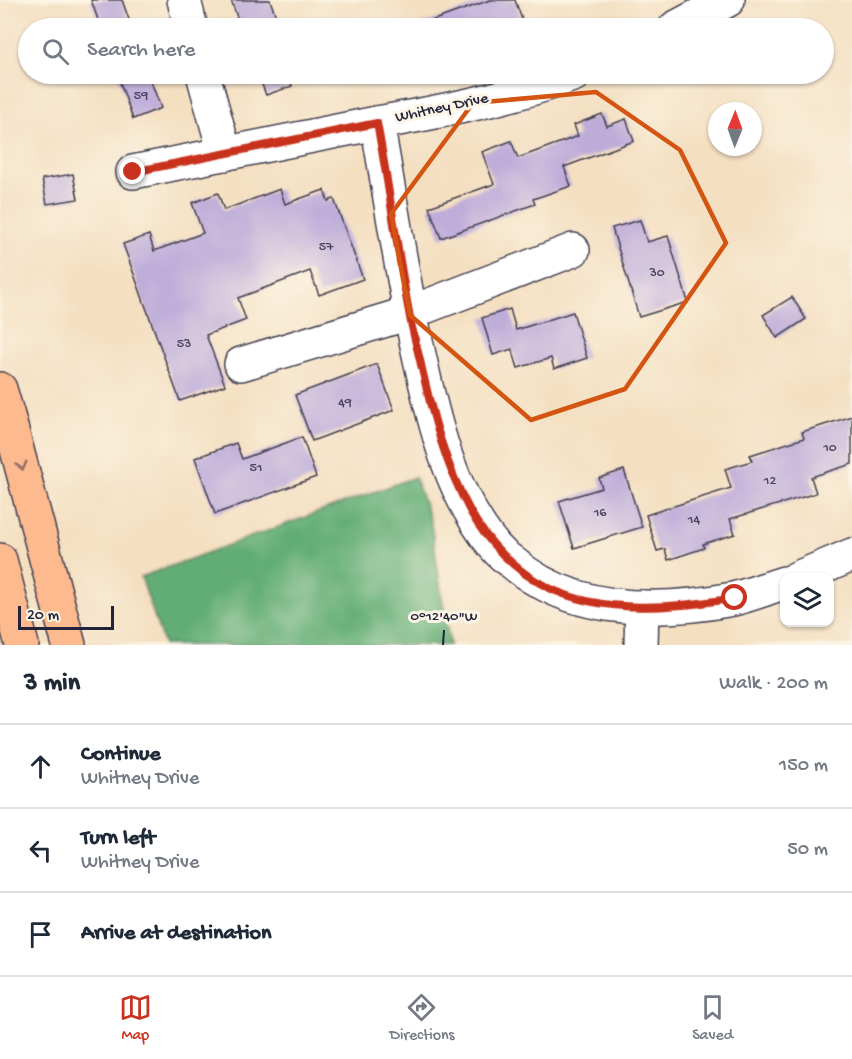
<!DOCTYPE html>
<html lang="en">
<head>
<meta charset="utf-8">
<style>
  body { margin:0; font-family:"Gochi Hand",sans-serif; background:#f2f2f3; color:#1f2937 }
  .controls { position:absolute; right:18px; bottom:18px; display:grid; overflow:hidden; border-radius:12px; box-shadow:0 2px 4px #0004 }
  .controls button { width:54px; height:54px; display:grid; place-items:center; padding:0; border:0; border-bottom:2px solid #e0e1e3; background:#fff; color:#1f2937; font:30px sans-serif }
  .compass { position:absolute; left:708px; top:102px; width:54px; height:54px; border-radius:50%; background:#fff; box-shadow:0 2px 4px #0004; rotate:1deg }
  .scale { position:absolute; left:18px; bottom:15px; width:96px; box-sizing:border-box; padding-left:6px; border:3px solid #22223b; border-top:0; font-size:16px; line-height:21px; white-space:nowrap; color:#22223b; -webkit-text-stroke:4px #fcf5e5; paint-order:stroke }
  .stop { position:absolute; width:18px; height:18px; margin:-14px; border:4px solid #c8321e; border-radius:50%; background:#fff }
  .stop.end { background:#c8321e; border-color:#fff; box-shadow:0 2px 6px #0008 }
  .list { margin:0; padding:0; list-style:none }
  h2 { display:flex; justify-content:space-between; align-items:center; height:78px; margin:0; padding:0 24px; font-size:26px }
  h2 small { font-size:20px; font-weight:400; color:#747a83 }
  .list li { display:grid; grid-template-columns:39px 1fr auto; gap:18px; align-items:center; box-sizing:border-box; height:84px; padding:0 24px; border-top:2px solid #e0e1e3 }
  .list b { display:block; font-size:22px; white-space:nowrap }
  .list p { margin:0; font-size:20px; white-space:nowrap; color:#747a83 }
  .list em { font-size:20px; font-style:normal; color:#747a83 }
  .icon { flex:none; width:33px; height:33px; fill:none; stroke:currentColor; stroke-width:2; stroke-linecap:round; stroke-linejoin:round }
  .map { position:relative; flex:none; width:852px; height:645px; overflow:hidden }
  .search { position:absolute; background:#fff; box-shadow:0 2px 4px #0004; left:18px; right:18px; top:18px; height:66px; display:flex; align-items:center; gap:15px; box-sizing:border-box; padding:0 21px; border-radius:33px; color:#747a83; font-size:22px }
  .sheet { height:330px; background:#fff }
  nav { display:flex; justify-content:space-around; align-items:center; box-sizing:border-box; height:84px; border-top:2px solid #e0e1e3; background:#fff; font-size:16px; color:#747a83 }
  nav a { display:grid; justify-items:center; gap:3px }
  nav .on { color:#c8321e }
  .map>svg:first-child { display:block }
  .forest { fill:#62ad75; stroke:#426858; stroke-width:1.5 }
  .building { fill:#beacd9 }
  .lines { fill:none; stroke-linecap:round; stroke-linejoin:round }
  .minor-casing { stroke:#423e4f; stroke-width:36 }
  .major-casing { stroke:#423e4f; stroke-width:36 }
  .minor { stroke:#fff; stroke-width:33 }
  .major { stroke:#fcba8e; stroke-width:33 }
  .oneway { stroke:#8f6e64 }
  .route { stroke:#c8321e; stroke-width:8 }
  .marked { fill:none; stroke:#d45411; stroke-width:4.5; stroke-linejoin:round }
  .ticks { fill:none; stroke:#22223b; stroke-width:2 }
  .labels { text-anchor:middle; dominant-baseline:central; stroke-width:6; stroke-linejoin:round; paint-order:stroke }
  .number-label { font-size:14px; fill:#494462 }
  .street-label { font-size:16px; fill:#22223b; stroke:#fcf5e5 }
  .ticks-label { font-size:15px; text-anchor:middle; fill:#22223b; stroke:#fcf5e5; stroke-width:6; stroke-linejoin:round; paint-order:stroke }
</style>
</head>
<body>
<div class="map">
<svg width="852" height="645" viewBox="0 0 852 645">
  <rect width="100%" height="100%" fill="#fcf5e5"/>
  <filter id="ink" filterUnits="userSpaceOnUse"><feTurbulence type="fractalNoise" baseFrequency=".0167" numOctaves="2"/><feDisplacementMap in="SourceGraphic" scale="12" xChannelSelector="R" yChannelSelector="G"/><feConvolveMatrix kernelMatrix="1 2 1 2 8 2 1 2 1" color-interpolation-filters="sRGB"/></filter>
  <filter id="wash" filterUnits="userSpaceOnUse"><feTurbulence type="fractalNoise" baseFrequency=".008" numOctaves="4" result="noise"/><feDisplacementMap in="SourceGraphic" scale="24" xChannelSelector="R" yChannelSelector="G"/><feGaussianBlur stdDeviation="1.35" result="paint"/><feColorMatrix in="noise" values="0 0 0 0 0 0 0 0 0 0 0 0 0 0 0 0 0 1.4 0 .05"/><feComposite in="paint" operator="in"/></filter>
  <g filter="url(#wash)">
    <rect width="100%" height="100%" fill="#f4dfc1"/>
    <path class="forest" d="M415,477L431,523L441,591L450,645H164L141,577Z"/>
    <g id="blocks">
      <g class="building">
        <path d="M91,0H122L132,28H101Z"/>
        <path d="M231,0H270L280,28H241Z"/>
        <path d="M490,0H515L525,28H421L420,25Z"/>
        <path d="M117,74H148L161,108L133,119Z"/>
        <path d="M258,74H288L292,86L266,95Z"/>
        <path d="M602,114L607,126L626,119L634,141L564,167L571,186L533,199L535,204L441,238L429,207L494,184L482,152L511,141L518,158L578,136L574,125Z"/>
        <path d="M73,174L78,199L47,204L42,179Z"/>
        <path d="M280,189L285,204L324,190L328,201L334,199L363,279L319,295L310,271L238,298L246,320L206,335L225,385L180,401L123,244L149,235L154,251L203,233L192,203L218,193L224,210Z"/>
        <path d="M640,220L647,242L668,236L688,302L639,317L612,228Z"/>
        <path d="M792,297L806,319L777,338L763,315Z"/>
        <path d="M510,309L516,330L573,312L587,358L554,369L551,358L518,368L512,349L493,355L482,318Z"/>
        <path d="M377,364L394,410L312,441L295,395Z"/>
        <path d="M852,416V464L811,477L816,493L730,519L735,534L703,544L704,548L668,560L665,549L657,551L646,515L731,488L725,469L752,461L750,455L804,438L802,432Z"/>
        <path d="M302,437L316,477L215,514L195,458L236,443L242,459Z"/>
        <path d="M624,470L642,527L574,548L559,501L602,488L599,478Z"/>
      </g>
    </g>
  </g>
  <g filter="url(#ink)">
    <use href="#blocks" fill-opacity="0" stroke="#423e4f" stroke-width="1.5"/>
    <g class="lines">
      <g class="minor-casing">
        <g id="minor">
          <path d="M184,0L191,28"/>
          <path d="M675,28L728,0"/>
          <path d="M203,74L225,154"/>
          <path d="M575,74C512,98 444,111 377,123C392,205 403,287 422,368C436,431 453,497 495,547C500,553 506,558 512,562C572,614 659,613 733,599C750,595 767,588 784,583"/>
          <path d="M133,172L377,123"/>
          <path d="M241,364L409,313L573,250"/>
          <path d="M797,578L852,555"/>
          <path d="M641,645L642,607"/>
        </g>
      </g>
      <g class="major-casing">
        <g id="major">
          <path d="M0,389L8,416L69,645"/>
          <path d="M0,560L22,645"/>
        </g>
      </g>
      <use href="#minor" class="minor"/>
      <use href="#major" class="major"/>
    </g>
    <defs><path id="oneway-chevron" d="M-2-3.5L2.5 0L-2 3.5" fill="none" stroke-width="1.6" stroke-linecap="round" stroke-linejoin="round" transform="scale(1.5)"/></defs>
    <use class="oneway" href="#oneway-chevron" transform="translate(22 466) rotate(75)"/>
  </g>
  <g class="lines" filter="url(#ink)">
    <path class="route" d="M133,172L377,123C389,186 397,249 409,312C412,331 418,350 422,369C433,417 446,467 470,511C487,542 515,571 547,587C603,615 675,608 735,598"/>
  </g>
  <path class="marked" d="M596,92L680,150L726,243L625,389L531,420L410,315L391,214L473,103Z"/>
  <path class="ticks" d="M443,645L444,630"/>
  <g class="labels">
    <g class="number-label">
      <text x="141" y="96">59</text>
      <text x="326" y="247">57</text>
      <text x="657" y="273">30</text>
      <text x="184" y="344">53</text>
      <text x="345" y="403">49</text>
      <text x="830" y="448">10</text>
      <text x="256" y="468">51</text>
      <text x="770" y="481">12</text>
      <text x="600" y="513">16</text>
      <text x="694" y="520">14</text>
    </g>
    <g class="street-label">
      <text transform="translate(442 109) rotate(-12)">Whitney Drive</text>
    </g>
  </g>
  <g class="ticks-label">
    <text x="444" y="620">0°12'40"W</text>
  </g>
</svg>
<div class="controls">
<button><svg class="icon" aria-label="layers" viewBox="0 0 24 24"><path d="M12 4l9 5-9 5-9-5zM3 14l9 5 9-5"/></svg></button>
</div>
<svg class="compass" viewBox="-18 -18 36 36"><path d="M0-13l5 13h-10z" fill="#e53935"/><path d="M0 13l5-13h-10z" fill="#747a83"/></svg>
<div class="scale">20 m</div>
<div class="stop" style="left:735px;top:598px"></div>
<div class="stop end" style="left:133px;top:172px"></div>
<div class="search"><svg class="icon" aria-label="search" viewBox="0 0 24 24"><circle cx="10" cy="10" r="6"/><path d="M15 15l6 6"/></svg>Search here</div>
</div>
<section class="sheet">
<h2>3 min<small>Walk · 200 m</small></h2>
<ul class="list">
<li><svg class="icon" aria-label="ahead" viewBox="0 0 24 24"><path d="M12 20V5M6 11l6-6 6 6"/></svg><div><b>Continue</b><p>Whitney Drive</p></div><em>150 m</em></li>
<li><svg class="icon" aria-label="left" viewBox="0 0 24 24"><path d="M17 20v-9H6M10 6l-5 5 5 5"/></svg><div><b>Turn left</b><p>Whitney Drive</p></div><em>50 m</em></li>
<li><svg class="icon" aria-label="arrive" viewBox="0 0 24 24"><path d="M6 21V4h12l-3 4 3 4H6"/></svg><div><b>Arrive at destination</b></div></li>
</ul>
</section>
<nav>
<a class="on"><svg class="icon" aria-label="map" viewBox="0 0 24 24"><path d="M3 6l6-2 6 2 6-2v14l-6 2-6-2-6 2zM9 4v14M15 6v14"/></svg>Map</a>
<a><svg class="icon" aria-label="directions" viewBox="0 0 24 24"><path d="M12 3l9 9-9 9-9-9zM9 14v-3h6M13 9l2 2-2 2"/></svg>Directions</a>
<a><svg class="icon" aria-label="saved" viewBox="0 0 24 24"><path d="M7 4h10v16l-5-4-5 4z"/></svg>Saved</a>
</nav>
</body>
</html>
